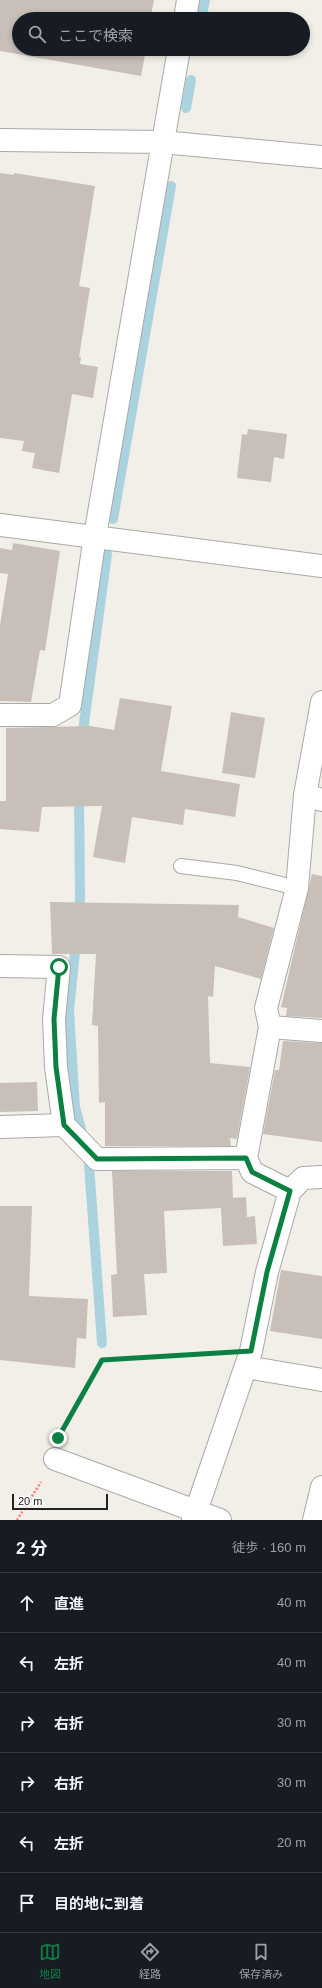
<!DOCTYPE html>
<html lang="ja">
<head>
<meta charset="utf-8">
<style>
  body { margin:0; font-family:Helvetica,"Noto Sans JP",sans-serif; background:#20242c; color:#f1f3f6 }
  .scale { position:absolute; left:12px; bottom:10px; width:96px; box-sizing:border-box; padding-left:4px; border:2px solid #222; border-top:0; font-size:11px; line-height:14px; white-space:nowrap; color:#222; -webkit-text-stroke:3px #fff; paint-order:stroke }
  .stop { position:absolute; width:12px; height:12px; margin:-9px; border:3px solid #0b8043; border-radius:50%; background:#fff }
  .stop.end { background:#0b8043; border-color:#fff; box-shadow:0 1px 4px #0008 }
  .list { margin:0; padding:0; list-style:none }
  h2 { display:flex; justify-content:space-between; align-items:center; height:52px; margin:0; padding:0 16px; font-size:17px }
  h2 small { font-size:13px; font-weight:400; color:#9ea1a6 }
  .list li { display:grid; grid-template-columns:26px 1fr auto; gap:12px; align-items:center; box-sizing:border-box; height:60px; padding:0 16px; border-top:1px solid #363941 }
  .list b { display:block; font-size:15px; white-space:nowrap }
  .list em { font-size:13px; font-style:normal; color:#9ea1a6 }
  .icon { flex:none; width:22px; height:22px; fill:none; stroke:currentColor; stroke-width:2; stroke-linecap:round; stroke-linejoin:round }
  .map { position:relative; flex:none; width:322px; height:1520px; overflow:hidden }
  .search { position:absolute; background:#171b24; box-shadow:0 2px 6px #0003; left:12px; right:12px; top:12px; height:44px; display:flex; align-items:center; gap:10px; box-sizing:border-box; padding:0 14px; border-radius:22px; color:#9ea1a6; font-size:15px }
  .sheet { height:412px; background:#171b24 }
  nav { display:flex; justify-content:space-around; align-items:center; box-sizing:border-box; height:56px; border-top:1px solid #363941; background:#171b24; font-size:11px; color:#9ea1a6 }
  nav a { display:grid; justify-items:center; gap:2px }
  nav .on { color:#0b8043 }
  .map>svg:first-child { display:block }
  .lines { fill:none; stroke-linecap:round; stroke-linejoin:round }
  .stream { stroke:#aad3df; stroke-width:10 }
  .building { fill:#c7bfb8 }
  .service-casing { stroke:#a9a9a9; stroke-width:16 }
  .minor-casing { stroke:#a9a9a9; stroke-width:24 }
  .path { stroke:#fa8072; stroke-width:2.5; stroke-dasharray:2 2; stroke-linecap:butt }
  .service { stroke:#fff; stroke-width:14 }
  .minor { stroke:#fff; stroke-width:22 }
  .route { stroke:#0b8043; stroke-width:5 }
</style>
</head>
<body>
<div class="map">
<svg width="322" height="1520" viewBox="0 0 322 1520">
  <rect width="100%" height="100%" fill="#f2efe9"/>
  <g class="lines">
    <g class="stream">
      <path d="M201,19L205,0"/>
      <path d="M186,108L191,80"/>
      <path d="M113,519L171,186"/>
      <path d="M82,738L107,554"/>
      <path d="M79,916L80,898L79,794"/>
      <path d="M76,942L69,1011L75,1107L81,1129"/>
      <path d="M89,1165L102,1343"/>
    </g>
  </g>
  <g class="building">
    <path d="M0,0H154L150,19H19V49H146L141,76L0,51Z"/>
    <path d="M0,173L14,175V173L95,186L79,286L90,288L79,357H81L80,364L98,367L93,398L72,394L59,473L32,468L35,453L22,451L24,441L0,438Z"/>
    <path d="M248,429L287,434L284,459L274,457L271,482L237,478L242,434L247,435Z"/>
    <path d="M13,543L60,551L45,651L40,650L31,702L0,701V625L8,574L0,573V548L12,550Z"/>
    <path d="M120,698L172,706L161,771L240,784L235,817L185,809L183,825L132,817L125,863L93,857L102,806L42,807L39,832L0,829V801H6V728L90,726L114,730Z"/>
    <path d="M231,712L265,718L255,778L222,773Z"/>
    <path d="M312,874L322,876V1018L286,1016L287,1008L281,1007Z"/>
    <path d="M50,902L239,905L238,917L274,928L261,979L215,966L213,997L208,996L210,1063L250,1067L237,1139L230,1138L231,1146H105V1102L99,1103L98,1026L92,1025L96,954H52Z"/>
    <path d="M283,1041L322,1043V1142L263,1134L275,1070H279Z"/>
    <path d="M37,1082L38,1111L0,1112V1083Z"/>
    <path d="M112,1171H232L233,1198L246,1197L247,1217L255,1216L257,1244L223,1246L221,1208L164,1211L167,1273L144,1274L147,1315L113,1317L111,1275L117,1274Z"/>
    <path d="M0,1206H32L29,1296L88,1299L86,1339L77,1338L75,1368L0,1360Z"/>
    <path d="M281,1270L322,1276V1339L270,1331Z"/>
  </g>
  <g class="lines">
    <g class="service-casing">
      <path id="service" d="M181,866L237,873L297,888"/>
    </g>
    <g class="minor-casing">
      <g id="minor">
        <path d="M185,19L188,0"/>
        <path d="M0,140L162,142L322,157"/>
        <path d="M0,525L322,566"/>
        <path d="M0,715H53L70,705L95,536L179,49"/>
        <path d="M305,795L322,800"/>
        <path d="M0,966L59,967L54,1019L56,1067L64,1125L97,1159L246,1158"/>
        <path d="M270,1027L322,1031"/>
        <path d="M0,1127L64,1125"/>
        <path d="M290,1191L252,1172L246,1158L270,1027L266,1008L297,888L305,795L322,702"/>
        <path d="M246,1367L322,1380"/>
        <path d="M55,1459L220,1520"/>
        <path d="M193,1520L251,1351L267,1272L290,1191L303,1178L322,1177"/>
        <path d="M314,1520L322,1487"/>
      </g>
    </g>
    <g class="path">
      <path d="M61,1432L102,1360L220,1353"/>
      <path d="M17,1520L41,1482"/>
    </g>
    <use href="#service" class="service"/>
    <use href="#minor" class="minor"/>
  </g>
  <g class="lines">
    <path class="route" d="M58,1438L102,1360L251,1351L267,1272L290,1191L252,1172L246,1158L97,1159L64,1125L56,1067L54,1019L59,967"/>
  </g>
</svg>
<div class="scale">20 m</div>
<div class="stop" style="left:59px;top:967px"></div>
<div class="stop end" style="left:58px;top:1438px"></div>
<div class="search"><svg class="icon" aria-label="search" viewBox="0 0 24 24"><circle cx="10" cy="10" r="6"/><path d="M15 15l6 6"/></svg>ここで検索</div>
</div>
<section class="sheet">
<h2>2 分<small>徒歩 · 160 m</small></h2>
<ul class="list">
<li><svg class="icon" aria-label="ahead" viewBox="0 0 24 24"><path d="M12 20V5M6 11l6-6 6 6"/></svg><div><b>直進</b></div><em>40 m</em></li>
<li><svg class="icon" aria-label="left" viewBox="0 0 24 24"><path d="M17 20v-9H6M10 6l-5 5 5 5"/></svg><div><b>左折</b></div><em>40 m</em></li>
<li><svg class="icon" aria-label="right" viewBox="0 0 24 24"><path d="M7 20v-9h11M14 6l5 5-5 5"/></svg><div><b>右折</b></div><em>30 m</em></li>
<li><svg class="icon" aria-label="right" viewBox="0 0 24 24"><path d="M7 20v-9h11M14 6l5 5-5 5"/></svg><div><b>右折</b></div><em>30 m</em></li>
<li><svg class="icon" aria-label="left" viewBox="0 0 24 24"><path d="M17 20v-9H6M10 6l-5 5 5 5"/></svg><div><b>左折</b></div><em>20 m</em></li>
<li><svg class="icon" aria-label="arrive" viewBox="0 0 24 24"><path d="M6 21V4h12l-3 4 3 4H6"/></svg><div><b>目的地に到着</b></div></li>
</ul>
</section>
<nav>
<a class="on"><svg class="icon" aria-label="map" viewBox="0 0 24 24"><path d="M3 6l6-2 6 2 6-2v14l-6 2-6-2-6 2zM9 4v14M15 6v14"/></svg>地図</a>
<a><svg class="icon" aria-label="directions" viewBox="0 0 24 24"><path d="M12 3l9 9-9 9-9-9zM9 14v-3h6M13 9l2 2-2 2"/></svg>経路</a>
<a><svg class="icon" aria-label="saved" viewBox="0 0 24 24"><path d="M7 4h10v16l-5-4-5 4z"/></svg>保存済み</a>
</nav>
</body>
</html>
